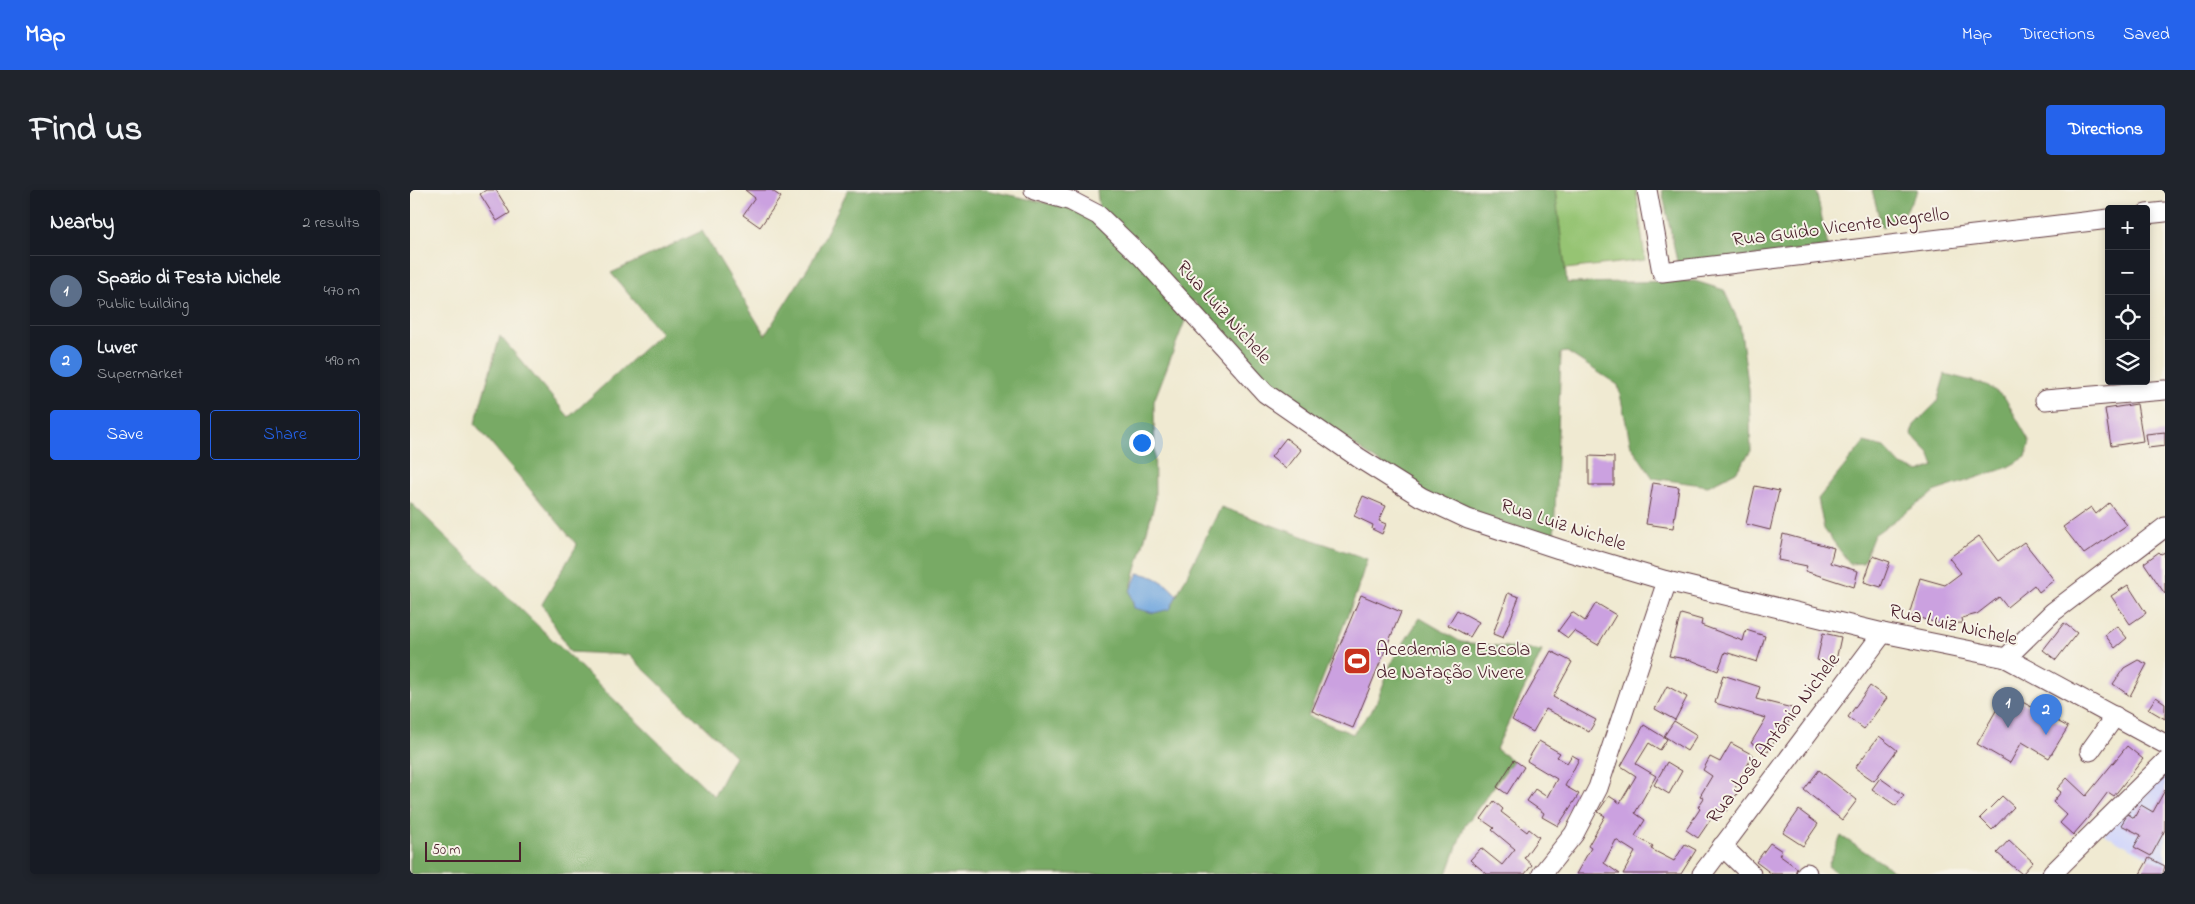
<!DOCTYPE html>
<html lang="en">
<head>
<meta charset="utf-8">
<style>
  body { margin:0; font-family:"Indie Flower",sans-serif; background:#20242c; color:#f1f3f6 }
  .controls { position:absolute; right:15px; top:15px; display:grid; overflow:hidden; border-radius:5px; box-shadow:0 2px 8px #0003 }
  .controls button { width:45px; height:45px; display:grid; place-items:center; padding:0; border:0; border-bottom:1px solid #363941; background:#171b24; color:#f1f3f6; font:25px sans-serif }
  .scale { position:absolute; left:15px; bottom:12px; width:96px; box-sizing:border-box; padding-left:5px; border:2px solid #4a1f2b; border-top:0; font-size:14px; line-height:18px; white-space:nowrap; color:#4a1f2b; -webkit-text-stroke:4px #f7f3e8; paint-order:stroke }
  .you { position:absolute; left:731px; top:252px; width:18px; height:18px; margin:-12px; border:4px solid #fff; border-radius:50%; background:#1a73e8; box-shadow:0 0 0 8px #1a73e833 }
  .badge { display:grid; place-items:center; width:32px; height:32px; border-radius:50%; background:#2563eb; color:#fff; font-size:16px; font-weight:700 }
  .pin { position:absolute; translate:-50% -41px; filter:drop-shadow(0 1px 2px #0008) }
  .pin::after { content:''; position:absolute; top:26px; width:18px; height:15px; background:inherit; clip-path:polygon(0 0,100% 0,50% 100%) }
  .list { margin:0; padding:0; list-style:none }
  h2 { display:flex; justify-content:space-between; align-items:center; height:65px; margin:0; padding:0 20px; font-size:21px }
  h2 small { font-size:16px; font-weight:400; color:#9ea1a6 }
  .list li { display:grid; grid-template-columns:32px 1fr auto; gap:15px; align-items:center; box-sizing:border-box; height:70px; padding:0 20px; border-top:1px solid #363941 }
  .list b { display:block; font-size:19px; white-space:nowrap }
  .list p { margin:0; font-size:16px; white-space:nowrap; color:#9ea1a6 }
  .list em { font-size:16px; font-style:normal; color:#9ea1a6 }
  .actions { display:flex; gap:10px; padding:15px 20px }
  .actions a { flex:1; padding:11px 0; border:1px solid #2563eb; border-radius:5px; text-align:center; font-size:18px; color:#2563eb }
  .actions .main { background:#2563eb; color:#fff }
  .icon { flex:none; width:28px; height:28px; fill:none; stroke:currentColor; stroke-width:2; stroke-linecap:round; stroke-linejoin:round }
  .map { position:relative; flex:none; width:1755px; height:684px; overflow:hidden; border-radius:5px }
  header { display:flex; align-items:center; gap:30px; box-sizing:border-box; height:70px; padding:0 25px; background:#2563eb; color:#fff }
  header strong { font-size:24px }
  nav { display:flex; gap:28px; margin-inline-start:auto; font-size:18px }
  .intro { display:flex; align-items:center; justify-content:space-between; box-sizing:border-box; height:120px; padding:0 30px }
  h1 { margin:0; font-size:35px }
  .button { padding:12px 22px; border-radius:5px; background:#2563eb; color:#fff; font-size:18px; font-weight:700 }
  main { display:flex; gap:30px; padding:0 30px }
  aside { flex:1; background:#171b24; border-radius:5px; box-shadow:0 2px 8px #0003 }
  .map>svg:first-child { display:block }
  .built { fill:#d4d8f9 }
  .green { fill:#96c473; stroke:#70724f }
  .forest { fill:#78aa65; stroke:#616448 }
  .water { fill:#70a6de; stroke:#5d6284 }
  .building { fill:#cba1e0 }
  .lines { fill:none; stroke-linecap:round; stroke-linejoin:round }
  .minor-casing { stroke:#633d44; stroke-width:21 }
  .minor { stroke:#fff; stroke-width:19 }
  .labels { text-anchor:middle; dominant-baseline:central; stroke-width:4; stroke-linejoin:round; paint-order:stroke }
  .street-label { font-size:20px; fill:#4a1f2b; stroke:#f7f3e8 }
  .poi-label { font-size:20px; fill:#4a1f2b; stroke:#f7f3e8; text-anchor:start }
</style>
</head>
<body>
<header>
<strong>Map</strong>
<nav><a>Map</a><a>Directions</a><a>Saved</a></nav>
</header>
<div class="intro"><h1>Find us</h1><a class="button">Directions</a></div>
<main>
<aside>
<h2>Nearby<small>2 results</small></h2>
<ul class="list">
<li><span class="badge" style="background:#5c6f8a">1</span><div><b>Spazio di Festa Nichele</b><p>Public building</p></div><em>470 m</em></li>
<li><span class="badge" style="background:#3f7fe0">2</span><div><b>Luver</b><p>Supermarket</p></div><em>490 m</em></li>
</ul>
<div class="actions"><a class="main">Save</a><a>Share</a></div>
</aside>
<div class="map">
<svg width="1755" height="684" viewBox="0 0 1755 684">
  <rect width="100%" height="100%" fill="#f7f3e8"/>
  <filter id="ink" filterUnits="userSpaceOnUse"><feTurbulence type="fractalNoise" baseFrequency=".02" numOctaves="2"/><feDisplacementMap in="SourceGraphic" scale="10" xChannelSelector="R" yChannelSelector="G"/><feConvolveMatrix kernelMatrix="1 2 1 2 8 2 1 2 1" color-interpolation-filters="sRGB"/></filter>
  <filter id="wash" filterUnits="userSpaceOnUse"><feTurbulence type="fractalNoise" baseFrequency=".0096" numOctaves="4" result="noise"/><feDisplacementMap in="SourceGraphic" scale="20" xChannelSelector="R" yChannelSelector="G"/><feGaussianBlur stdDeviation="1.12" result="paint"/><feColorMatrix in="noise" values="0 0 0 0 0 0 0 0 0 0 0 0 0 0 0 0 0 1.4 0 .05"/><feComposite in="paint" operator="in"/></filter>
  <g filter="url(#wash)">
    <rect width="100%" height="100%" fill="#f0ead2"/>
    <path class="built" d="M1755,581V684H1730L1739,668L1694,644Z"/>
    <path class="green" d="M1145,0H1226L1235,70L1155,79Z"/>
    <g class="forest">
      <path d="M438,0H576L646,15L689,18L687,0H1145L1157,93L1285,91L1314,100L1330,135L1339,200L1341,261L1326,282L1298,296L1243,288L1221,256L1208,195L1157,162L1151,163L1144,350L1067,325L1011,301L855,194L783,110L744,211L745,312L720,401L724,417L760,419L811,317L957,369L946,404L898,526L943,544L965,516L983,469L1010,428L1051,452L1132,461L1086,559L1103,571L1054,637L1037,684H0V312L304,606L325,566L219,465L160,462L132,414L167,355L65,234L90,146L159,227L251,143L201,83L292,41L355,145L401,73Z"/>
      <path d="M1252,0H1406L1418,57L1268,76Z"/>
      <path d="M1462,0H1507L1508,1L1494,24L1472,38Z"/>
      <path d="M1535,184L1577,195L1595,208L1620,252L1616,267L1596,278L1526,301L1464,345L1453,373L1440,374L1414,339L1408,309L1454,252L1474,257L1491,275L1509,282L1524,276L1519,263L1501,244L1504,235L1527,212Z"/>
      <path d="M1431,646L1489,684H1428L1418,676Z"/>
    </g>
    <path class="water" d="M728,383C746,386 755,392 767,405L760,419L744,423L724,418L720,401Z"/>
    <g id="blocks">
      <g class="building">
        <path d="M76,0H86L100,23L87,31L70,4Z"/>
        <path d="M335,0H361L371,7L350,37L333,25L345,8Z"/>
        <path d="M1727,214L1733,251L1701,256L1695,219Z"/>
        <path d="M1755,242V256L1738,258L1736,244Z"/>
        <path d="M876,248L891,260L876,279L861,267Z"/>
        <path d="M1179,266L1204,267V295H1179Z"/>
        <path d="M1243,293L1269,297L1263,338L1236,334Z"/>
        <path d="M1345,296L1369,301L1360,340L1336,334Z"/>
        <path d="M953,306L976,316L969,331L976,334L972,344L962,339L963,335L944,326Z"/>
        <path d="M1699,313L1717,335L1674,364L1653,337L1681,317L1686,324Z"/>
        <path d="M1373,344L1424,358L1420,373L1448,381L1444,397L1395,381L1397,376L1368,370Z"/>
        <path d="M1569,346L1588,371L1614,352L1644,390L1629,402L1624,395L1597,417L1589,407L1567,424L1552,428L1553,433L1531,434L1499,425L1510,388L1535,395L1551,383L1539,368Z"/>
        <path d="M1749,362L1751,364L1755,362V404L1734,373Z"/>
        <path d="M1463,366L1480,372L1471,397L1454,392Z"/>
        <path d="M1718,395L1736,423L1720,434L1701,406Z"/>
        <path d="M1098,403L1109,407L1093,448L1083,444Z"/>
        <path d="M951,405L991,422L943,538L902,521Z"/>
        <path d="M1186,413L1206,425L1188,455L1164,441L1158,448L1148,441L1162,422L1175,431Z"/>
        <path d="M1047,420L1069,432L1060,447L1038,435Z"/>
        <path d="M1271,424L1292,430L1291,435L1333,451L1336,440L1355,446L1347,472L1315,462L1308,481L1281,470L1259,466Z"/>
        <path d="M1654,433L1667,443L1646,470L1633,460Z"/>
        <path d="M1707,436L1717,448L1705,458L1695,445Z"/>
        <path d="M1413,443L1431,447L1425,475L1407,470Z"/>
        <path d="M1141,461L1162,472L1143,507L1186,530L1179,542L1136,519L1123,542L1102,530Z"/>
        <path d="M1728,470L1737,474L1720,506L1703,494L1714,478Z"/>
        <path d="M1313,485L1350,497L1346,509L1382,518L1377,539L1372,538L1358,562L1341,553L1356,528L1305,513Z"/>
        <path d="M1257,496L1277,507L1265,530L1245,519Z"/>
        <path d="M1460,496L1477,508L1454,539L1438,527Z"/>
        <path d="M1596,503L1658,537L1639,568L1612,552L1600,573L1567,554Z"/>
        <path d="M1746,507L1755,513V529L1738,519Z"/>
        <path d="M1264,531L1287,545L1277,561L1254,546Z"/>
        <path d="M1234,535L1257,549L1250,560L1239,553L1226,574L1246,586L1225,623L1235,630L1225,646L1243,656L1241,659L1264,671L1275,654L1286,660L1271,684H1213L1225,662L1206,650L1194,673L1210,684H1166L1181,658L1178,656L1195,626L1188,622L1199,606L1210,613L1226,586L1211,576Z"/>
        <path d="M1469,546L1487,560L1464,591L1445,578Z"/>
        <path d="M1129,551L1150,563L1147,567L1157,573L1162,565L1169,569L1155,596L1169,604L1148,636L1132,627L1134,623L1117,611L1125,599L1137,607L1147,589L1117,571Z"/>
        <path d="M1321,553L1343,565L1324,600L1328,602L1317,621L1313,619L1307,628L1303,626L1288,648L1276,640L1290,619L1288,617L1294,608L1290,606L1302,586L1293,580L1300,567L1310,572Z"/>
        <path d="M1717,556L1733,569L1704,606L1698,602L1683,622L1663,645L1650,633L1657,625L1643,612L1651,602L1647,599L1657,588L1676,606Z"/>
        <path d="M1104,570L1114,577L1097,604L1087,597Z"/>
        <path d="M1257,572L1272,581L1259,604L1244,595Z"/>
        <path d="M1409,580L1447,610L1432,630L1394,600Z"/>
        <path d="M1470,588L1494,605L1486,616L1462,599Z"/>
        <path d="M1755,600V640L1741,666L1724,657L1731,645L1711,635L1718,624L1724,628L1731,615L1743,622Z"/>
        <path d="M1592,606L1604,617L1582,640L1570,628Z"/>
        <path d="M1084,611L1093,619L1091,622L1117,642L1119,639L1129,647L1114,668L1122,675L1115,684H1077L1060,670L1071,658L1092,675L1105,659L1082,640L1084,638L1071,629Z"/>
        <path d="M1389,620L1408,634L1393,656L1373,643Z"/>
        <path d="M1599,650L1623,672L1612,684L1587,663Z"/>
        <path d="M1360,653L1372,661L1369,665L1387,678L1385,684H1362L1346,672Z"/>
        <path d="M1739,668L1755,676L1753,684H1730Z"/>
      </g>
    </g>
  </g>
  <g filter="url(#ink)">
    <use href="#blocks" fill-opacity="0" stroke="#633d44" stroke-width="1"/>
    <g class="lines">
      <g class="minor-casing">
        <g id="minor">
          <path d="M624,0L661,11L688,25L732,67L855,203L949,268L1011,307L1058,329L1149,359L1257,391L1473,443L1596,468L1755,554"/>
          <path d="M1237,0L1252,82L1699,29"/>
          <path d="M1736,24L1755,22"/>
          <path d="M1635,210L1755,200"/>
          <path d="M1596,468L1643,422L1755,337"/>
          <path d="M1680,561L1705,526"/>
          <path d="M1312,656L1341,684"/>
          <path d="M1132,684L1164,644L1188,598L1257,391"/>
          <path d="M1292,684L1473,443"/>
          <path d="M1396,684L1397,683"/>
          <path d="M1642,684L1755,572"/>
        </g>
      </g>
      <use href="#minor" class="minor"/>
    </g>
  </g>
  <defs>
    <g id="stadium-square" transform="scale(1.4375)"><rect x="-9" y="-9" width="18" height="18" rx="4" fill="#c8321e" stroke="#f7f3e8"/><path d="M0-5a6.5 5 0 1 0 0 10a6.5 5 0 1 0 0-10ZM-3.5-1.8h7v3.6h-7Z" fill="#fff"/></g>
  </defs>
  <g fill-rule="evenodd">
    <use href="#stadium-square" x="947" y="471"/>
  </g>
  <g class="labels">
    <g class="street-label">
      <text transform="translate(1431 38) rotate(-7)">Rua Guido Vicente Negrello</text>
      <text transform="translate(813 123) rotate(48)">Rua Luiz Nichele</text>
      <text transform="translate(1153 336) rotate(18)">Rua Luiz Nichele</text>
      <text transform="translate(1543 436) rotate(13)">Rua Luiz Nichele</text>
      <text transform="translate(1364 549) rotate(-53)">Rua José Antônio Nichele</text>
    </g>
    <g class="poi-label">
      <text x="966" y="460">Acedemia e Escola<tspan x="966" dy="23">de Natação Vivere</tspan></text>
    </g>
  </g>
</svg>
<div class="controls">
<button>+</button>
<button>−</button>
<button><svg class="icon" aria-label="locate" viewBox="0 0 24 24"><circle cx="12" cy="12" r="6"/><path d="M12 2v4M12 18v4M2 12h4M18 12h4"/></svg></button>
<button><svg class="icon" aria-label="layers" viewBox="0 0 24 24"><path d="M12 4l9 5-9 5-9-5zM3 14l9 5 9-5"/></svg></button>
</div>
<div class="scale">50 m</div>
<div class="you"></div>
<div class="pin badge" style="left:1598px;top:538px;background:#5c6f8a">1</div>
<div class="pin badge" style="left:1636px;top:545px;background:#3f7fe0">2</div>
</div>
</main>
</body>
</html>
